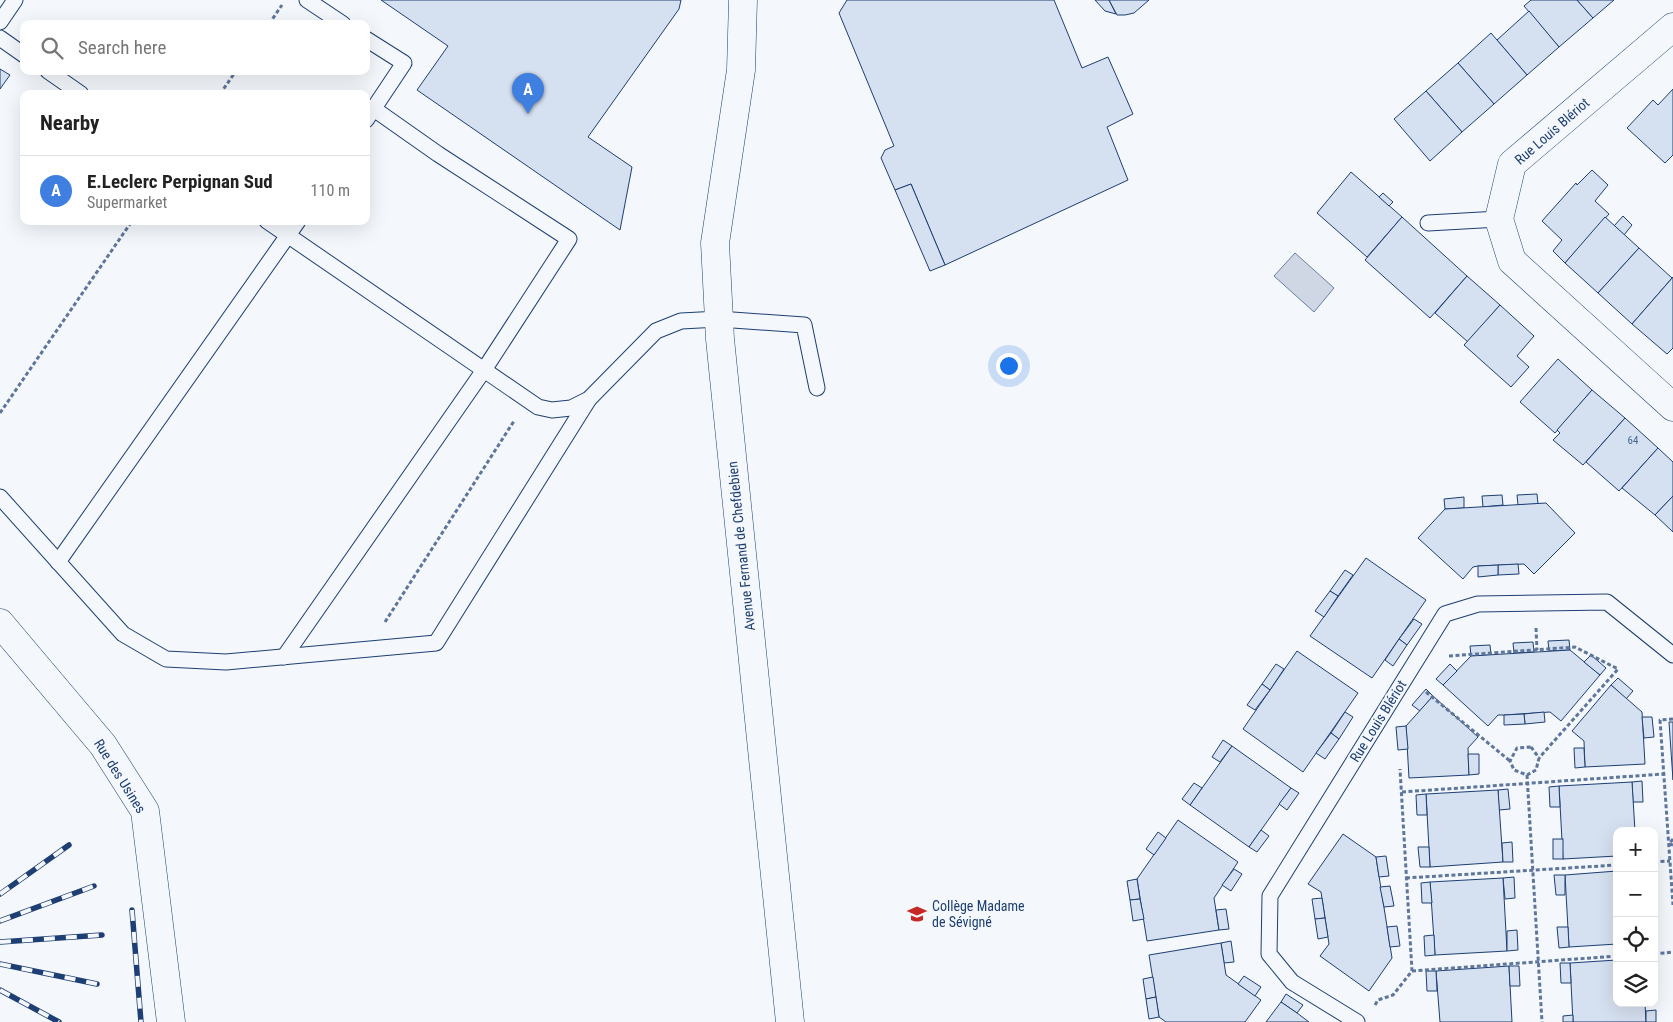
<!DOCTYPE html>
<html lang="en">
<head>
<meta charset="utf-8">
<style>
  body { margin:0; font-family:"Roboto Condensed",sans-serif; background:#f6f6f6; color:#222 }
  .controls { position:absolute; right:15px; bottom:15px; display:grid; overflow:hidden; border-radius:10px; box-shadow:0 5px 20px #0002 }
  .controls button { width:45px; height:45px; display:grid; place-items:center; padding:0; border:0; border-bottom:1px solid #e0e0e0; background:#fff; color:#222; font:25px sans-serif }
  .you { position:absolute; left:1008px; top:365px; width:18px; height:18px; margin:-12px; border:4px solid #fff; border-radius:50%; background:#1a73e8; box-shadow:0 0 0 8px #1a73e833 }
  .badge { display:grid; place-items:center; width:32px; height:32px; border-radius:50%; background:#7c3aed; color:#fff; font-size:16px; font-weight:700 }
  .pin { position:absolute; translate:-50% -41px; filter:drop-shadow(0 1px 2px #0008) }
  .pin::after { content:''; position:absolute; top:26px; width:18px; height:15px; background:inherit; clip-path:polygon(0 0,100% 0,50% 100%) }
  .list { margin:0; padding:0; list-style:none }
  h2 { display:flex; justify-content:space-between; align-items:center; height:65px; margin:0; padding:0 20px; font-size:21px }
  h2 small { font-size:16px; font-weight:400; color:#767676 }
  .list li { display:grid; grid-template-columns:32px 1fr auto; gap:15px; align-items:center; box-sizing:border-box; height:70px; padding:0 20px; border-top:1px solid #e0e0e0 }
  .list b { display:block; font-size:19px; white-space:nowrap }
  .list p { margin:0; font-size:16px; white-space:nowrap; color:#767676 }
  .list em { font-size:16px; font-style:normal; color:#767676 }
  .icon { flex:none; width:28px; height:28px; fill:none; stroke:currentColor; stroke-width:2; stroke-linecap:round; stroke-linejoin:round }
  .map { position:relative; flex:none; width:1673px; height:1022px; overflow:hidden }
  .search { position:absolute; background:#fff; box-shadow:0 5px 20px #0002; left:20px; top:20px; width:350px; height:55px; display:flex; align-items:center; gap:12px; box-sizing:border-box; padding:0 18px; border-radius:10px; color:#767676; font-size:19px }
  .panel { position:absolute; background:#fff; box-shadow:0 5px 20px #0002; left:20px; top:90px; width:350px; height:135px; border-radius:10px }
  .map>svg:first-child { display:block }
  .water { fill:#cfd7e4; stroke:#687fa3 }
  .building { fill:#d5e0f0; stroke:#1d3f73 }
  .lines { fill:none; stroke-linecap:round; stroke-linejoin:round }
  .lane-casing { stroke:#1d3f73; stroke-width:17 }
  .street-casing { stroke:#1d3f73; stroke-width:29 }
  .path { stroke:#5e769c; stroke-width:3; stroke-dasharray:4 2.5; stroke-linecap:butt }
  .lane { stroke:#f4f7fb; stroke-width:15 }
  .street { stroke:#f4f7fb; stroke-width:28 }
  .rail-casing { stroke:#1d3f73; stroke-width:5.5 }
  .rail { stroke:#f4f7fb; stroke-width:4; stroke-dasharray:11; stroke-linecap:butt }
  .labels { text-anchor:middle; dominant-baseline:central; stroke-width:4; stroke-linejoin:round; paint-order:stroke }
  .number-label { font-size:11px; fill:#4b6792 }
  .street-label { font-size:14px; fill:#1d3f73; stroke:#f4f7fb }
  .poi-label { font-size:14px; fill:#1d3f73; stroke:#f4f7fb; text-anchor:start }
</style>
</head>
<body>
<div class="map">
<svg width="1673" height="1022" viewBox="0 0 1673 1022">
  <rect width="100%" height="100%" fill="#f4f7fb"/>
  <path class="water" d="M1295,253L1334,288L1314,312L1274,276Z"/>
  <g class="building">
    <path d="M381,0H681L679,9L588,137L632,167L620,230L417,90L448,46Z"/>
    <path d="M847,0H1054L1082,68L1108,57L1133,114L1107,127L1128,180L945,265L911,184L895,190L881,158L885,150L894,146L839,13Z"/>
    <path d="M1095,0H1109L1116,14L1105,11Z"/>
    <path d="M1109,0H1149L1134,13L1125,15H1117Z"/>
    <path d="M1531,0H1577L1593,18L1559,47L1524,6Z"/>
    <path d="M1577,0H1614L1593,18Z"/>
    <path d="M1529,11L1559,47L1527,75L1497,40Z"/>
    <path d="M1491,33L1527,75L1494,104L1458,63Z"/>
    <path d="M1458,63L1494,104L1462,132L1426,91Z"/>
    <path d="M0,69L10,75L0,89Z"/>
    <path d="M1673,89V155L1665,163L1627,128L1653,100L1658,105Z"/>
    <path d="M1426,91L1462,132L1430,161L1394,119Z"/>
    <path d="M1592,170L1608,185L1595,201L1609,214L1565,263L1553,251L1562,240L1542,221L1576,183L1577,185Z"/>
    <path d="M1351,172L1402,217L1367,257L1317,213Z"/>
    <path d="M911,184L945,265L930,271L895,190Z"/>
    <path d="M1383,193L1393,202L1389,206L1379,197Z"/>
    <path d="M1623,216L1632,225L1624,235L1614,226Z"/>
    <path d="M1402,217L1467,276L1430,318L1365,260Z"/>
    <path d="M1605,217L1639,248L1598,293L1565,263Z"/>
    <path d="M1639,248L1672,278L1632,324L1598,293Z"/>
    <path d="M1467,276L1500,305L1468,342L1435,313Z"/>
    <path d="M1673,277V348L1667,354L1632,324Z"/>
    <path d="M1500,305L1534,336L1517,356L1529,367L1511,387L1464,345Z"/>
    <path d="M1558,359L1592,390L1555,433L1520,402Z"/>
    <path d="M1592,390L1625,418L1583,465L1553,440L1560,433L1557,430Z"/>
    <path d="M1625,418L1658,448L1619,491L1586,462Z"/>
    <path d="M1658,448L1673,462V496L1655,515L1622,488Z"/>
    <path d="M1537,494L1538,504L1518,505L1517,495Z"/>
    <path d="M1502,495L1503,505L1483,507L1482,496Z"/>
    <path d="M1673,496V532L1655,515Z"/>
    <path d="M1464,497V508L1445,509L1444,499Z"/>
    <path d="M1546,503L1575,533L1534,574L1524,564L1478,566L1473,567L1463,579L1418,538L1445,509Z"/>
    <path d="M1366,558L1426,600L1372,678L1310,636Z"/>
    <path d="M1518,564L1519,574L1498,575V565Z"/>
    <path d="M1498,565V575L1478,577V566Z"/>
    <path d="M1345,570L1353,575L1338,596L1330,591Z"/>
    <path d="M1330,591L1338,596L1324,617L1315,611Z"/>
    <path d="M1414,619L1422,624L1407,645L1399,639Z"/>
    <path d="M1399,639L1407,645L1393,666L1385,660Z"/>
    <path d="M1569,640L1570,650L1549,651L1548,641Z"/>
    <path d="M1533,642L1534,652L1514,653L1513,643Z"/>
    <path d="M1490,645L1491,655L1471,656L1470,646Z"/>
    <path d="M1570,650L1600,675L1561,721L1550,712L1504,715H1498L1488,726L1443,685L1471,656Z"/>
    <path d="M1297,651L1358,693L1303,772L1243,729Z"/>
    <path d="M1591,655L1606,668L1600,675L1584,662Z"/>
    <path d="M1276,664L1284,669L1270,690L1262,684Z"/>
    <path d="M1450,664L1457,671L1443,685L1436,679Z"/>
    <path d="M1618,678L1633,691L1626,699L1611,685Z"/>
    <path d="M1262,684L1270,690L1255,710L1247,705Z"/>
    <path d="M1611,685L1642,712L1645,764L1585,767L1584,741L1572,731Z"/>
    <path d="M1426,689L1433,696L1420,711L1412,705Z"/>
    <path d="M1433,696L1478,737L1468,748L1469,775L1409,778L1406,726Z"/>
    <path d="M1345,712L1353,717L1339,739L1331,733Z"/>
    <path d="M1544,712L1545,722L1525,724L1524,714Z"/>
    <path d="M1524,714L1525,724L1504,725V715Z"/>
    <path d="M1642,717H1652L1654,737L1644,738Z"/>
    <path d="M1669,722H1673V780Z"/>
    <path d="M1406,726L1408,749L1398,750L1396,727Z"/>
    <path d="M1331,733L1339,739L1325,759L1316,753Z"/>
    <path d="M1223,740L1232,746L1220,762L1212,757Z"/>
    <path d="M1232,746L1291,788L1249,847L1190,805Z"/>
    <path d="M1574,748H1584L1585,767L1575,768Z"/>
    <path d="M1468,754H1479V774L1469,775Z"/>
    <path d="M1642,781L1643,802H1633L1632,782Z"/>
    <path d="M1632,782L1635,831H1617V856L1563,859L1559,786Z"/>
    <path d="M1194,783L1202,788L1190,805L1182,799Z"/>
    <path d="M1559,786L1560,807H1550L1549,787Z"/>
    <path d="M1291,788L1299,793L1287,810L1279,804Z"/>
    <path d="M1508,789L1510,809L1499,810L1498,790Z"/>
    <path d="M1498,790L1503,862L1430,867L1426,794Z"/>
    <path d="M1426,794L1427,815H1417L1416,795Z"/>
    <path d="M1178,820L1238,862L1214,898L1219,930L1147,941L1137,879Z"/>
    <path d="M1261,830L1269,836L1257,852L1249,847Z"/>
    <path d="M1158,832L1166,838L1154,855L1146,849Z"/>
    <path d="M1343,834L1376,857L1392,958L1369,991L1320,956L1329,944L1321,892L1308,884Z"/>
    <rect x="1553" y="839" width="10" height="20"/>
    <path d="M1512,842L1513,862H1503L1502,843Z"/>
    <path d="M1418,847H1429L1430,867H1420Z"/>
    <path d="M1386,856L1389,876L1379,877L1376,857Z"/>
    <path d="M1234,869L1242,874L1231,891L1222,885Z"/>
    <path d="M1617,871V944L1569,947L1565,875Z"/>
    <path d="M1554,875H1565V895H1556Z"/>
    <path d="M1514,877L1515,898L1505,899L1503,878Z"/>
    <path d="M1503,878L1507,951L1435,955L1430,882Z"/>
    <path d="M1137,879L1140,899L1130,900L1127,881Z"/>
    <path d="M1430,882L1432,903H1422L1421,883Z"/>
    <path d="M1390,886L1394,906L1384,907L1380,887Z"/>
    <path d="M1322,898L1325,918L1315,919L1312,899Z"/>
    <path d="M1140,899L1144,919L1133,921L1130,900Z"/>
    <path d="M1226,909L1229,929L1219,930L1216,910Z"/>
    <path d="M1325,918L1328,937L1318,939L1315,919Z"/>
    <path d="M1397,926L1400,946L1390,947L1387,927Z"/>
    <path d="M1557,927H1568L1569,947L1559,948Z"/>
    <path d="M1517,930L1518,950L1507,951V931Z"/>
    <path d="M1434,935L1435,955L1425,956L1424,936Z"/>
    <path d="M1231,941L1234,962L1224,963L1221,943Z"/>
    <path d="M1221,943L1226,975L1261,1000L1245,1022H1166L1159,1017L1149,955Z"/>
    <path d="M1617,960V1003H1645L1646,1022H1573L1570,963Z"/>
    <path d="M1560,963H1570L1571,983H1561Z"/>
    <path d="M1509,966L1512,1022H1440L1436,971Z"/>
    <path d="M1509,966H1519L1520,986H1510Z"/>
    <path d="M1426,971H1436L1437,991H1427Z"/>
    <path d="M1244,976L1261,987L1255,996L1238,984Z"/>
    <path d="M1153,977L1156,997L1146,999L1143,979Z"/>
    <path d="M1286,994L1303,1005L1297,1013L1281,1002Z"/>
    <path d="M1156,997L1159,1017L1149,1019L1146,999Z"/>
    <path d="M1281,1002L1297,1013L1309,1022H1266Z"/>
    <path d="M1656,1010V1022H1646V1011Z"/>
    <path d="M1573,1015V1022H1563V1016Z"/>
  </g>
  <g class="lines">
    <g class="lane-casing">
      <g id="lane">
        <path d="M307,0L343,24"/>
        <path d="M0,22L15,0"/>
        <path d="M0,38L24,55"/>
        <path d="M366,39L404,63L366,120"/>
        <path d="M48,71L81,94"/>
        <path d="M267,221L538,407L552,410L571,408L589,399L656,331L681,321L719,319L804,325L817,388"/>
        <path d="M1428,223L1499,219"/>
        <path d="M0,497L123,634L166,659L226,662L436,643L589,399"/>
        <path d="M58,562L298,221"/>
        <path d="M284,657L484,370L569,239L438,154L374,109"/>
        <path d="M1357,1022L1292,982L1269,954L1270,896L1445,614L1478,604L1607,602L1673,655"/>
      </g>
    </g>
    <g class="street-casing">
      <g id="street">
        <path d="M743,0L741,70L715,243L720,339L790,1022"/>
        <path d="M1673,27L1512,164L1499,219L1512,261L1673,407"/>
        <path d="M0,623L103,745L145,811L171,1022"/>
      </g>
    </g>
    <g class="path">
      <path d="M269,24L282,5"/>
      <path d="M220,94L236,71"/>
      <path d="M0,413L132,221"/>
      <path d="M385,622L514,421"/>
      <path d="M1536,628L1537,650"/>
      <path d="M1449,656L1575,647L1618,669L1539,758"/>
      <path d="M1426,692L1510,761"/>
      <path d="M1673,719L1660,720L1673,905"/>
      <path d="M1531,747L1539,758L1536,770L1527,775L1514,770L1510,761L1517,748Z"/>
      <path d="M1527,775L1542,1022"/>
      <path d="M1402,792L1664,774"/>
      <path d="M1673,839L1669,844L1673,845"/>
      <path d="M1654,862L1670,861"/>
      <path d="M1406,878L1617,865"/>
      <path d="M1654,954L1673,952"/>
      <path d="M1412,971L1617,956"/>
      <path d="M1375,1005L1378,1000L1393,995L1412,971L1400,769"/>
    </g>
    <use href="#lane" class="lane"/>
    <use href="#street" class="street"/>
    <g class="rail-casing">
      <g id="rail">
        <path d="M0,894L69,845"/>
        <path d="M132,910L141,1022"/>
        <path d="M0,921L94,886"/>
        <path d="M0,942L102,935"/>
        <path d="M0,964L97,984"/>
        <path d="M0,990L59,1022"/>
      </g>
    </g>
    <use href="#rail" class="rail"/>
  </g>
  <defs>
    <g id="school-bare" transform="scale(1.5)"><path d="M0-5L7-2L0 1L-7-2ZM-4 1L0 2.5L4 1V4Q0 6-4 4Z" fill="#c62828" stroke="#f4f7fb" stroke-width="2.5" paint-order="stroke"/></g>
  </defs>
  <g fill-rule="evenodd">
    <use href="#school-bare" x="917" y="914"/>
  </g>
  <g class="labels">
    <g class="number-label">
      <text x="1633" y="440">64</text>
    </g>
    <g class="street-label">
      <text transform="translate(1552 131) rotate(-41)">Rue Louis Blériot</text>
      <text transform="translate(741 546) rotate(-96)">Avenue Fernand de Chefdebien</text>
      <text transform="translate(1378 721) rotate(-58)">Rue Louis Blériot</text>
      <text transform="translate(120 776) rotate(58)">Rue des Usines</text>
    </g>
    <g class="poi-label">
      <text x="932" y="906">Collège Madame<tspan x="932" dy="16">de Sévigné</tspan></text>
    </g>
  </g>
</svg>
<div class="controls">
<button>+</button>
<button>−</button>
<button><svg class="icon" aria-label="locate" viewBox="0 0 24 24"><circle cx="12" cy="12" r="6"/><path d="M12 2v4M12 18v4M2 12h4M18 12h4"/></svg></button>
<button><svg class="icon" aria-label="layers" viewBox="0 0 24 24"><path d="M12 4l9 5-9 5-9-5zM3 14l9 5 9-5"/></svg></button>
</div>
<div class="you"></div>
<div class="pin badge" style="left:528px;top:114px;background:#3f7fe0">A</div>
<div class="search"><svg class="icon" aria-label="search" viewBox="0 0 24 24"><circle cx="10" cy="10" r="6"/><path d="M15 15l6 6"/></svg>Search here</div>
<section class="panel">
<h2>Nearby<small></small></h2>
<ul class="list">
<li><span class="badge" style="background:#3f7fe0">A</span><div><b>E.Leclerc Perpignan Sud</b><p>Supermarket</p></div><em>110 m</em></li>
</ul>
</section>
</div>
</body>
</html>
